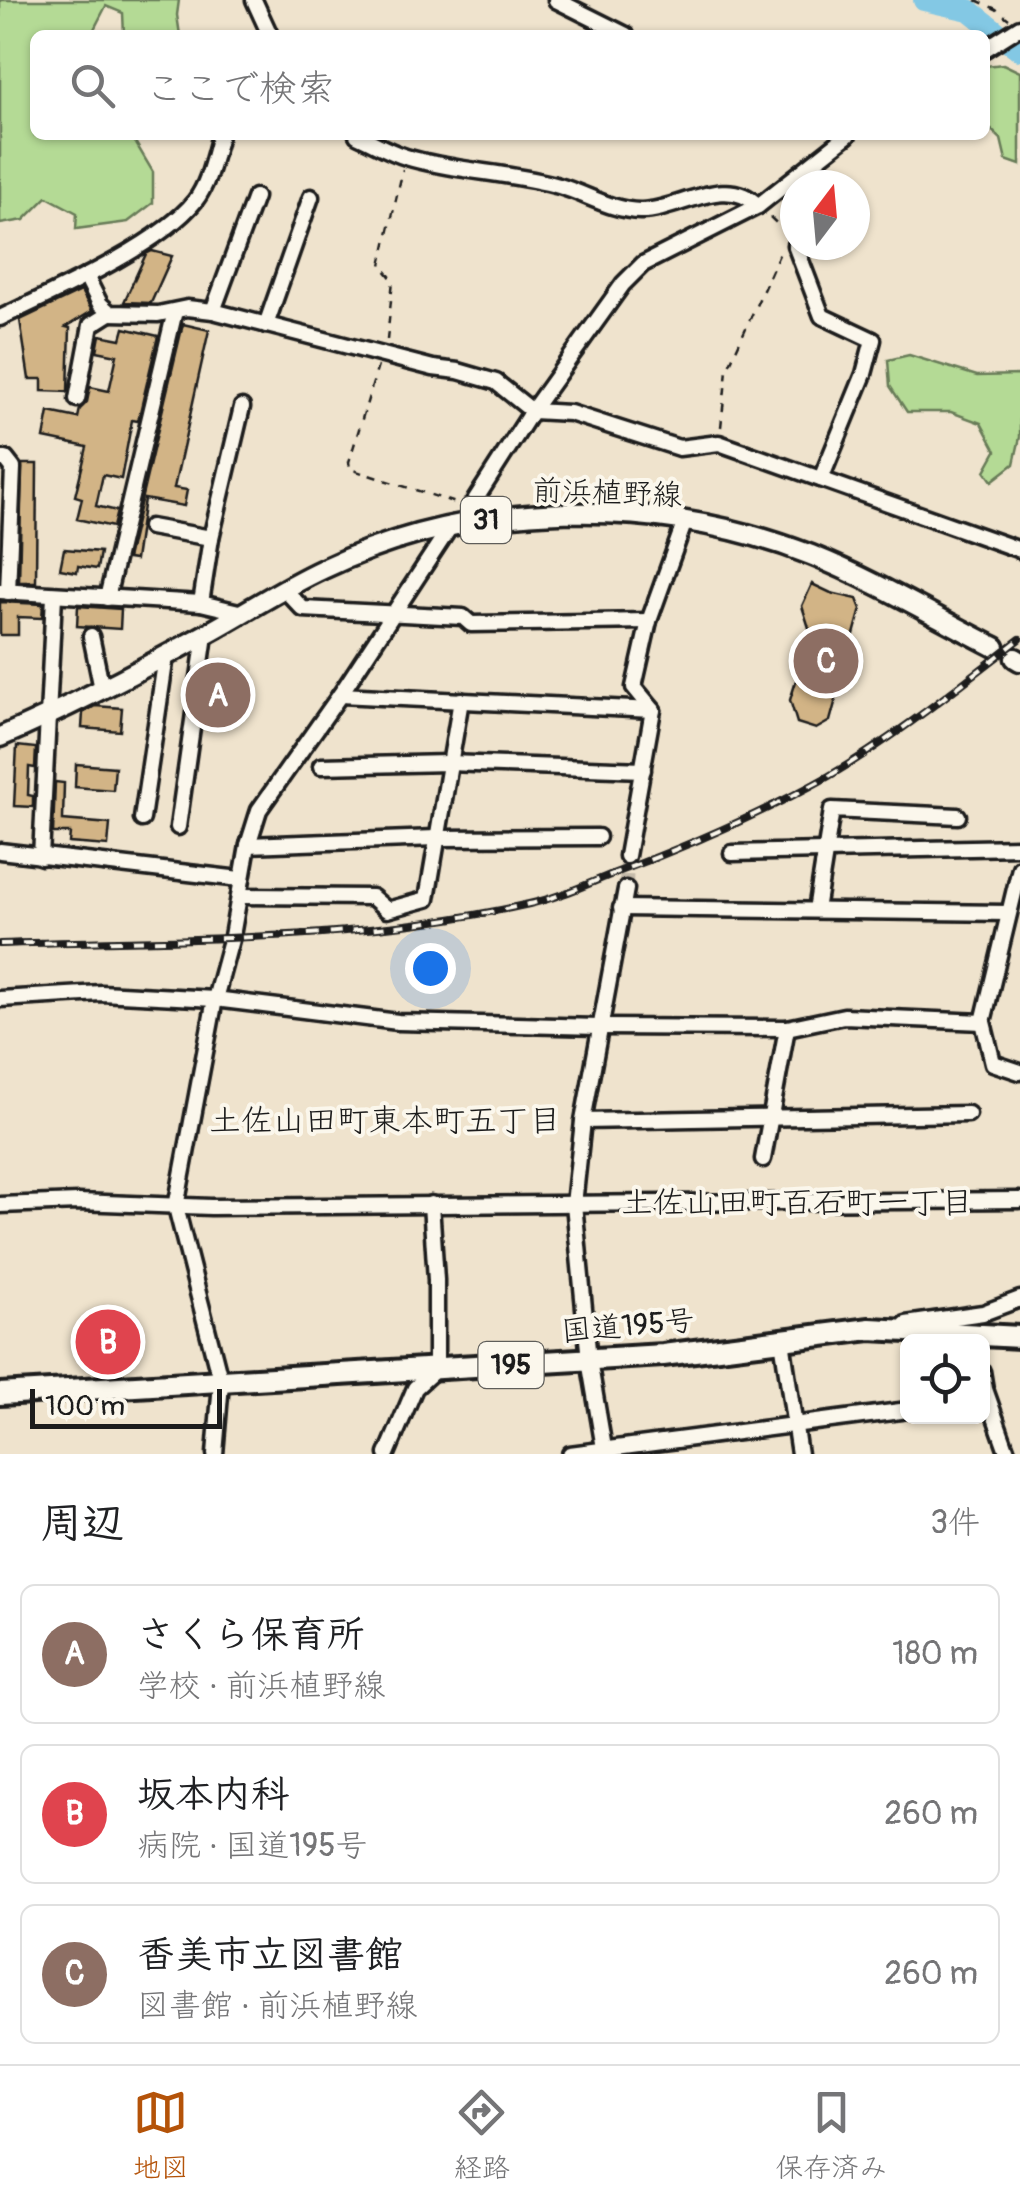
<!DOCTYPE html>
<html lang="ja">
<head>
<meta charset="utf-8">
<style>
  body { margin:0; font-family:Pangolin,"Klee One",sans-serif; background:#f2f2f2; color:#202124 }
  .controls { position:absolute; right:30px; bottom:30px; display:grid; overflow:hidden; border-radius:15px; box-shadow:0 2px 8px #0004 }
  .controls button { width:90px; height:90px; display:grid; place-items:center; padding:0; border:0; border-bottom:2px solid #e0e0e0; background:#fff; color:#202124; font:50px sans-serif }
  .compass { position:absolute; left:780px; top:170px; width:90px; height:90px; border-radius:50%; background:#fff; box-shadow:0 2px 8px #0004; rotate:16deg }
  .scale { position:absolute; left:30px; bottom:25px; width:192px; box-sizing:border-box; padding-left:10px; border:5px solid #1c1c1c; border-top:0; font-size:28px; line-height:35px; white-space:nowrap; color:#1c1c1c; -webkit-text-stroke:8px #fbf7ec; paint-order:stroke }
  .you { position:absolute; left:430px; top:968px; width:35px; height:35px; margin:-25px; border:8px solid #fff; border-radius:50%; background:#1a73e8; box-shadow:0 0 0 15px #1a73e833 }
  .badge { display:grid; place-items:center; width:65px; height:65px; border-radius:50%; background:#b45309; color:#fff; font-size:32px; font-weight:700 }
  .pin { position:absolute; translate:-50% -50%; border:5px solid #fff; box-shadow:0 2px 10px #0006 }
  .list { margin:0; padding:0; list-style:none }
  h2 { display:flex; justify-content:space-between; align-items:center; height:130px; margin:0; padding:0 40px; font-size:42px }
  h2 small { font-size:32px; font-weight:400; color:#757577 }
  .list li { display:grid; grid-template-columns:65px 1fr auto; gap:30px; align-items:center; box-sizing:border-box; height:140px; margin:0 20px 20px; padding:0 20px; border:2px solid #e0e0e0; border-radius:15px }
  .list b { display:block; font-size:38px; white-space:nowrap }
  .list p { margin:0; font-size:32px; white-space:nowrap; color:#757577 }
  .list em { font-size:32px; font-style:normal; color:#757577 }
  .icon { flex:none; width:55px; height:55px; fill:none; stroke:currentColor; stroke-width:2; stroke-linecap:round; stroke-linejoin:round }
  .map { position:relative; flex:none; width:1020px; height:1454px; overflow:hidden }
  .search { position:absolute; background:#fff; box-shadow:0 2px 8px #0004; left:30px; right:30px; top:30px; height:110px; display:flex; align-items:center; gap:25px; box-sizing:border-box; padding:0 35px; border-radius:15px; color:#757577; font-size:38px }
  .sheet { height:610px; background:#fff }
  nav { display:flex; justify-content:space-around; align-items:center; box-sizing:border-box; height:140px; border-top:2px solid #e0e0e0; background:#fff; font-size:28px; color:#757577 }
  nav a { display:grid; justify-items:center; gap:5px }
  nav .on { color:#b45309 }
  .map>svg:first-child { display:block }
  .green { fill:#b4da95; stroke:#687b58; stroke-width:2.5 }
  .lines { fill:none; stroke-linecap:round; stroke-linejoin:round }
  .river { stroke:#83c8e4; stroke-width:22 }
  .building { fill:#d2b486; stroke:#1c1c1c; stroke-width:2.5 }
  .minor-tunnel { stroke:#c5bbaa; stroke-width:14; stroke-dasharray:14 7; stroke-linecap:butt }
  .minor-casing { stroke:#1c1c1c; stroke-width:21 }
  .major-casing { stroke:#1c1c1c; stroke-width:25 }
  .highway-casing { stroke:#1c1c1c; stroke-width:28 }
  .path { stroke:#1c1c1c; stroke-width:2.5; stroke-dasharray:8 8; stroke-linecap:butt }
  .minor { stroke:#fbf7ec; stroke-width:14 }
  .major { stroke:#fbf7ec; stroke-width:18 }
  .highway { stroke:#fbf7ec; stroke-width:20 }
  .rail-casing { stroke:#1c1c1c; stroke-width:8 }
  .rail { stroke:#fbf7ec; stroke-width:4; stroke-dasharray:11; stroke-linecap:butt }
  .labels { text-anchor:middle; dominant-baseline:central; stroke-width:8; stroke-linejoin:round; paint-order:stroke }
  .shield { fill:#fbf7ec; stroke:#5f5e5a; stroke-width:2.5 }
  .shield-label { font-size:28px; font-weight:bold; fill:#1c1c1c }
  .street-label { font-size:30px; fill:#1c1c1c; stroke:#fbf7ec }
  .neighbourhood-label { font-size:32px; fill:#1c1c1c; stroke:#fbf7ec }
</style>
</head>
<body>
<div class="map">
<svg width="1020" height="1454" viewBox="0 0 1020 1454">
  <rect width="100%" height="100%" fill="#efe3cd"/>
  <filter id="ink" filterUnits="userSpaceOnUse"><feTurbulence type="fractalNoise" baseFrequency=".01" numOctaves="2"/><feDisplacementMap in="SourceGraphic" scale="20" xChannelSelector="R" yChannelSelector="G"/><feConvolveMatrix kernelMatrix="1 2 1 2 8 2 1 2 1" color-interpolation-filters="sRGB"/></filter>
  <g filter="url(#ink)">
    <g class="green">
      <path d="M0,0H179L177,15L180,35H124L123,13L106,6L91,35H35V135H131L153,172V203L128,222L76,229L77,213L47,197L24,220L0,224Z"/>
      <path d="M1003,64L1020,72V165L1006,160L1001,139L985,124V66Z"/>
      <path d="M909,355L977,376L1020,375V437L1014,464L992,481L985,471L996,451L981,423L951,412H907L890,386L888,360Z"/>
    </g>
    <g class="lines">
      <path class="river" d="M924,0L969,10L1020,50"/>
    </g>
    <g class="building">
      <path d="M152,251L172,256L151,303L124,302L146,254Z"/>
      <path d="M81,291L92,311L66,327L70,328L68,392L42,391V379H29L20,320Z"/>
      <path d="M183,324L209,330L174,488L187,490L184,506L144,499L135,560L127,559Z"/>
      <path d="M124,328L158,336L138,421L132,420L121,479L103,475L96,506L117,511L113,527L77,519L82,498L75,496L87,447L44,438L49,412L78,418L80,409L87,402L90,387L109,391L117,355L97,351L100,335L121,339Z"/>
      <path d="M22,464H37L36,582H19Z"/>
      <path d="M64,549L100,552L97,569L78,566L77,572L60,569Z"/>
      <path d="M812,584L831,593L857,599L861,609L830,721L816,729L797,723L790,700L811,634L802,606Z"/>
      <path d="M0,602L43,604L42,618L18,617V635H0Z"/>
      <path d="M78,606L121,609L120,629L77,626Z"/>
      <path d="M95,706L122,708L120,731L82,728L83,713Z"/>
      <path d="M17,746L36,748L35,768L29,767L28,795L33,796V807L14,806Z"/>
      <path d="M76,764L115,767L113,790L75,787Z"/>
      <path d="M55,782L64,783L63,820L110,824L108,846L69,843L70,833H53Z"/>
    </g>
    <g class="lines">
      <path class="minor-tunnel" d="M626,889L627,856"/>
      <g class="minor-casing">
        <g id="minor">
          <path d="M254,0L270,35"/>
          <path d="M556,0L626,35"/>
          <path d="M985,49L1020,27"/>
          <path d="M357,135C373,142 389,152 406,157C456,172 510,172 559,186C587,194 610,210 640,211C677,212 726,172 758,206"/>
          <path d="M795,245L822,316L873,340L864,374L821,479"/>
          <path d="M86,276L100,304L110,313L158,314L187,308L213,311L433,368L458,371L496,382L532,411L570,413L679,448L719,443L1020,550"/>
          <path d="M213,311L255,197"/>
          <path d="M0,318C54,292 159,246 195,201C209,183 214,156 220,135"/>
          <path d="M266,325L311,197"/>
          <path d="M77,399L91,325L110,313"/>
          <path d="M0,459H6L13,468L8,592"/>
          <path d="M469,522L470,508L532,411L623,284L643,264L758,206L848,135"/>
          <path d="M150,527L211,538"/>
          <path d="M285,590L303,609L463,617L471,624L649,621"/>
          <path d="M0,591L201,603L243,613"/>
          <path d="M107,598L175,311"/>
          <path d="M201,603L211,538L242,407"/>
          <path d="M91,636L102,689"/>
          <path d="M340,695L653,710"/>
          <path d="M321,766L448,763L643,770"/>
          <path d="M142,819L166,656"/>
          <path d="M178,827L205,635"/>
          <path d="M248,845L436,838L598,837"/>
          <path d="M0,851L240,879"/>
          <path d="M732,853L1020,847"/>
          <path d="M627,856L653,710L634,687L649,621L685,521"/>
          <path d="M41,857L54,596"/>
          <path d="M1020,868L983,1022L993,1063L1020,1072"/>
          <path d="M239,896L372,897L387,910L427,899L461,700"/>
          <path d="M621,908L1008,913"/>
          <path d="M816,910L832,810L958,816"/>
          <path d="M0,999L101,993L215,999L398,1022L599,1027L787,1028L844,1016L983,1022"/>
          <path d="M583,1121L968,1114"/>
          <path d="M763,1159L787,1028"/>
          <path d="M0,1205L78,1202L211,1207L1020,1200"/>
          <path d="M906,1324L983,1313L1020,1299"/>
          <path d="M782,1340L799,1454"/>
          <path d="M982,1371L985,1389L1008,1454"/>
          <path d="M215,1454L221,1383L176,1207L215,999L232,936L248,845L259,810L340,695L452,524"/>
          <path d="M387,1454L415,1388L436,1369V1280L431,1204"/>
          <path d="M570,1454L908,1410"/>
          <path d="M605,1454L589,1360L574,1204L583,1121L626,889"/>
        </g>
      </g>
      <g class="major-casing">
        <g id="major">
          <path d="M1015,658L1020,661"/>
          <path d="M0,737C70,707 137,672 204,635C243,614 282,588 323,569C472,498 658,495 811,555C874,580 934,616 995,647"/>
        </g>
      </g>
      <g class="highway-casing">
        <path id="highway" d="M0,1394L663,1355L870,1329L1020,1337"/>
      </g>
      <g class="path">
        <path d="M976,0L996,9L1009,19"/>
        <path d="M770,217L786,232"/>
        <path d="M387,340L393,280L381,265L403,169"/>
        <path d="M378,366L349,462L350,469L459,504"/>
        <path d="M721,427L727,370L782,248"/>
      </g>
      <use href="#minor" class="minor"/>
      <use href="#major" class="major"/>
      <use href="#highway" class="highway"/>
      <g class="rail-casing">
        <path id="rail" d="M0,944C176,938 356,943 529,904C558,898 587,884 615,873C688,846 761,814 829,776C896,737 959,686 1020,639"/>
      </g>
      <use href="#rail" class="rail"/>
    </g>
  </g>
  <g class="labels">
    <g class="shield">
      <rect x="461" y="497" width="50" height="46" rx="8"/>
      <rect x="478.5" y="1342" width="65" height="46" rx="8"/>
    </g>
    <g class="shield-label">
      <text x="486" y="520">31</text>
      <text x="511" y="1365">195</text>
    </g>
    <g class="street-label">
      <text transform="translate(607 493) rotate(2)">前浜植野線</text>
      <text transform="translate(628 1326) rotate(-5)">国道195号</text>
    </g>
    <g class="neighbourhood-label">
      <text x="385" y="1121">土佐山田町東本町五丁目</text>
      <text x="797" y="1203">土佐山田町百石町一丁目</text>
    </g>
  </g>
</svg>
<div class="controls">
<button><svg class="icon" aria-label="locate" viewBox="0 0 24 24"><circle cx="12" cy="12" r="6"/><path d="M12 2v4M12 18v4M2 12h4M18 12h4"/></svg></button>
</div>
<svg class="compass" viewBox="-18 -18 36 36"><path d="M0-13l5 13h-10z" fill="#e53935"/><path d="M0 13l5-13h-10z" fill="#757577"/></svg>
<div class="scale">100 m</div>
<div class="you"></div>
<div class="pin badge" style="left:218px;top:695px;background:#8d6e63">A</div>
<div class="pin badge" style="left:108px;top:1342px;background:#e0444e">B</div>
<div class="pin badge" style="left:826px;top:661px;background:#8d6e63">C</div>
<div class="search"><svg class="icon" aria-label="search" viewBox="0 0 24 24"><circle cx="10" cy="10" r="6"/><path d="M15 15l6 6"/></svg>ここで検索</div>
</div>
<section class="sheet">
<h2>周辺<small>3件</small></h2>
<ul class="list">
<li><span class="badge" style="background:#8d6e63">A</span><div><b>さくら保育所</b><p>学校 · 前浜植野線</p></div><em>180 m</em></li>
<li><span class="badge" style="background:#e0444e">B</span><div><b>坂本内科</b><p>病院 · 国道195号</p></div><em>260 m</em></li>
<li><span class="badge" style="background:#8d6e63">C</span><div><b>香美市立図書館</b><p>図書館 · 前浜植野線</p></div><em>260 m</em></li>
</ul>
</section>
<nav>
<a class="on"><svg class="icon" aria-label="map" viewBox="0 0 24 24"><path d="M3 6l6-2 6 2 6-2v14l-6 2-6-2-6 2zM9 4v14M15 6v14"/></svg>地図</a>
<a><svg class="icon" aria-label="directions" viewBox="0 0 24 24"><path d="M12 3l9 9-9 9-9-9zM9 14v-3h6M13 9l2 2-2 2"/></svg>経路</a>
<a><svg class="icon" aria-label="saved" viewBox="0 0 24 24"><path d="M7 4h10v16l-5-4-5 4z"/></svg>保存済み</a>
</nav>
</body>
</html>
